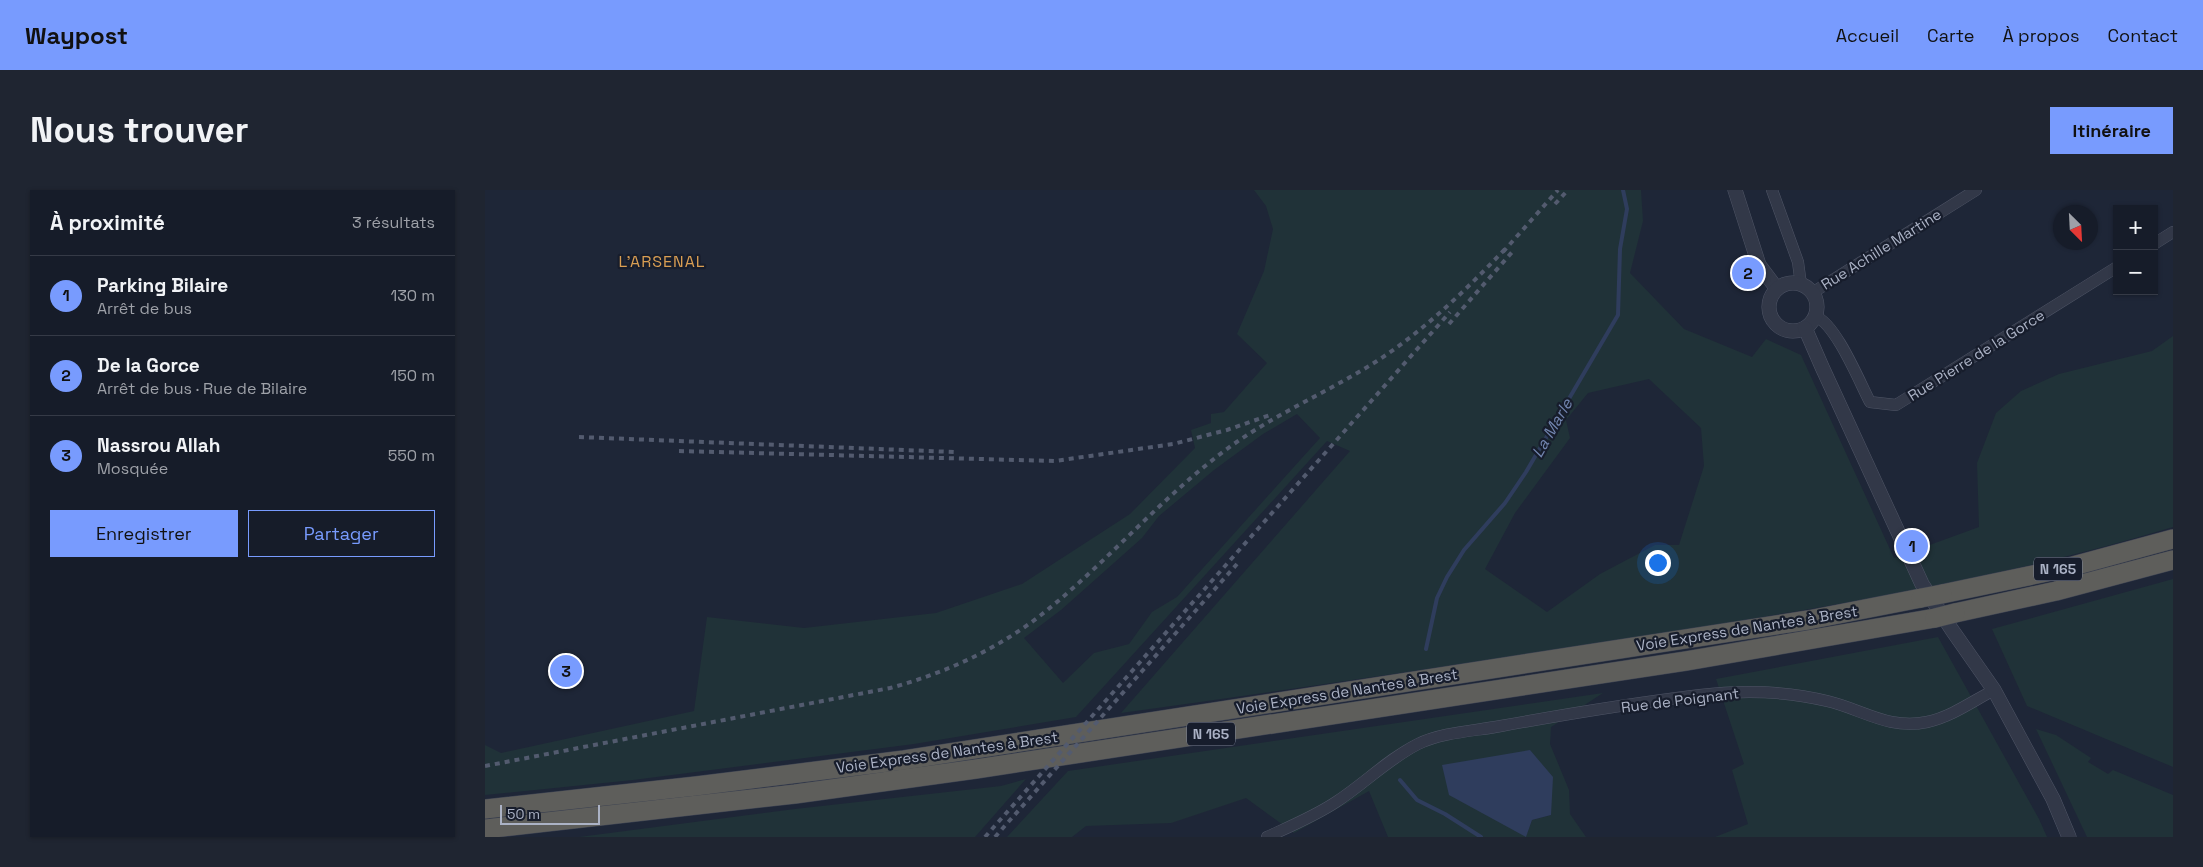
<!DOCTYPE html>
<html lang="fr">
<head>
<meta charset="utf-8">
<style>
  body { margin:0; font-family:"Space Grotesk",sans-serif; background:#1f2531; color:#f1f3f6 }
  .controls { position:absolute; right:15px; top:15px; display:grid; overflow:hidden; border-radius:0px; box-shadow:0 1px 4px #0004 }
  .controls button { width:45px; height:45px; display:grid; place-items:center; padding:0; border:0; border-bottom:1px solid #353a46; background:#161c29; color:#f1f3f6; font:25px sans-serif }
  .compass { position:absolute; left:1568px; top:15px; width:45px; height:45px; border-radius:50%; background:#161c29; box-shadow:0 1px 4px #0004; rotate:156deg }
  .scale { position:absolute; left:15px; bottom:12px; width:100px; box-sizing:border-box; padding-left:5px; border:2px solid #abb2c5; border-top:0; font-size:14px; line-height:18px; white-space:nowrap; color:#abb2c5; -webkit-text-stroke:4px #171d2c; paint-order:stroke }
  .you { position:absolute; left:1172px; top:372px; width:18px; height:18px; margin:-12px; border:4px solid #fff; border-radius:50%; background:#1a73e8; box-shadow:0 0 0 8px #1a73e833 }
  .badge { display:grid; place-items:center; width:32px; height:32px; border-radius:50%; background:#789bfe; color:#111; font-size:16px; font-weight:700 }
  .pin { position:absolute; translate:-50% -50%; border:2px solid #fff; box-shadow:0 1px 5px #0006 }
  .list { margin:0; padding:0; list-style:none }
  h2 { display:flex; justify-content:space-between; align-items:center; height:65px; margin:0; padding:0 20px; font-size:21px }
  h2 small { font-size:16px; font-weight:400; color:#9ea1a8 }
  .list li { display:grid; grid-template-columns:32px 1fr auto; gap:15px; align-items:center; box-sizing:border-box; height:80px; padding:0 20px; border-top:1px solid #353a46 }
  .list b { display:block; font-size:19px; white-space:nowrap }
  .list p { margin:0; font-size:16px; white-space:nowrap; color:#9ea1a8 }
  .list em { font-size:16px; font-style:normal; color:#9ea1a8 }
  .actions { display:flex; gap:10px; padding:15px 20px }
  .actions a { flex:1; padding:11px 0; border:1px solid #789bfe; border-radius:0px; text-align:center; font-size:18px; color:#789bfe }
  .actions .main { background:#789bfe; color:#111 }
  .map { position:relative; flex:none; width:1688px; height:647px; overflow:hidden; border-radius:0px }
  header { display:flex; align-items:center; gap:30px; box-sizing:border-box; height:70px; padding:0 25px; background:#789bfe; color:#111 }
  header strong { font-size:24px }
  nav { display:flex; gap:28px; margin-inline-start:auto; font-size:18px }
  .intro { display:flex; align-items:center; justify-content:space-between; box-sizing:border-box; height:120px; padding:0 30px }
  h1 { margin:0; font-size:35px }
  .button { padding:12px 22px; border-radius:0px; background:#789bfe; color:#111; font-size:18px; font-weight:700 }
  main { display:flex; gap:30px; padding:0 30px }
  aside { flex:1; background:#161c29; border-radius:0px; box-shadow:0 1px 4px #0004 }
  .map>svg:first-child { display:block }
  .green { fill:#203238; fill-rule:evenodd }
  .water { fill:#2f3d5d }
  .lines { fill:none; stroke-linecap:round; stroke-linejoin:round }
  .stream { stroke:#2f3d5d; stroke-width:4 }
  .minor-casing { stroke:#4f5566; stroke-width:12 }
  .tertiary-casing { stroke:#4f5566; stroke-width:15 }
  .trunk-casing { stroke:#3c4252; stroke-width:20 }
  .minor { stroke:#323848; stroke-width:11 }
  .tertiary { stroke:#323848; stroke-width:14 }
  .trunk { stroke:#5e5e5b; stroke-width:19 }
  .rail { stroke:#535b6f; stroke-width:4; stroke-dasharray:5 5; stroke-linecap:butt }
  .trunk-bridge-casing { stroke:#3c4252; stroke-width:20; stroke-linecap:butt }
  .trunk-bridge { stroke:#5e5e5b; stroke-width:19 }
  .labels { text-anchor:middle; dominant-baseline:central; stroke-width:4.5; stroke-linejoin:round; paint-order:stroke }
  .shield { fill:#171d2c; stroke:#7f8597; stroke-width:1 }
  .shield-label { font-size:14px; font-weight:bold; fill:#abb2c5 }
  .street-label { font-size:15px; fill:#abb2c5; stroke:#171d2c }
  .neighbourhood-label { font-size:16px; letter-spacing:1px; fill:#d99e53; stroke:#171d2c }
  .water-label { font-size:16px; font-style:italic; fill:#7285af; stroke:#171d2c }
</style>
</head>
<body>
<header>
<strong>Waypost</strong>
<nav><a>Accueil</a><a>Carte</a><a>À propos</a><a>Contact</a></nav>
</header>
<div class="intro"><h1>Nous trouver</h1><a class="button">Itinéraire</a></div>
<main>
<aside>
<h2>À proximité<small>3 résultats</small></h2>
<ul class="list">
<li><span class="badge">1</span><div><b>Parking Bilaire</b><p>Arrêt de bus</p></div><em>130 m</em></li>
<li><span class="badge">2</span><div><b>De la Gorce</b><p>Arrêt de bus · Rue de Bilaire</p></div><em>150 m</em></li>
<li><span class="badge">3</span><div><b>Nassrou Allah</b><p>Mosquée</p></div><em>550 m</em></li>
</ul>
<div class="actions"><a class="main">Enregistrer</a><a>Partager</a></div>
</aside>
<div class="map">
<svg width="1688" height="647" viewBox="0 0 1688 647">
  <rect width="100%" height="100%" fill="#1e2637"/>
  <g class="green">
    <path d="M769,0H1156L1158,31L1145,83L1199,139L1267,167L1281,149L1316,165L1409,368L1494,337L1492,273L1511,223L1536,201L1574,184L1667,161L1688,146V337C1520,388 1346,416 1173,444C994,472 815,498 636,523L865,261L842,251L591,527L429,554L148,590L0,605V555L16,563L209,521L222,427L319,438L451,423L537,394L645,324L710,258L706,240L726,233V224L739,222L782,173L752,144L779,81L788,39L781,16ZM1164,189L1216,238L1219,276L1194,355H1170L1115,384L1062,422L1000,379L1030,323L1085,248L1081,230L1103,203ZM812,224L835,248L692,407L667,422L644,454L609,463L578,493L539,448L576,420L657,348L674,326L729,280L778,244Z"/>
    <path d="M1688,389V577L1542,516L1507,439Z"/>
    <path d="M1453,447L1554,629L1562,647H1230L1263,634L1247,580L1259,574L1231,489Z"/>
    <path d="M1118,503L1066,537L1065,554L1084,600L1085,624L1101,647H903L884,601L809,643L761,608L686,633L601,636L587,647H522L583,581ZM1045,560L1066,625L1047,630L1041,646Z"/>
    <path d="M1551,539L1571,545L1606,568L1603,572L1623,584L1628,580L1688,605V647H1602Z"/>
    <path d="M541,589L490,647H94L310,619L516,596Z"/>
  </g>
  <path class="water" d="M1045,560L1068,587L1066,625L1047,630L1041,647L964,605L957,575Z"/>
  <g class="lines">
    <g class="stream">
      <path d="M941,459L952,408L962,387L979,360L1020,313L1041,282L1133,125L1135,59L1142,19L1138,0"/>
      <path d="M915,590L932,610L960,624L996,647"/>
    </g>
    <g class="minor-casing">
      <g id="minor">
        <path d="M1287,0L1313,72L1316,95"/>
        <path d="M1669,54L1688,42"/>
        <path d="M1327,103L1491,0"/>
        <path d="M1330,126C1351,134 1374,191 1385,212L1411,215L1632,77"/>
        <path d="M782,647C806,636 830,626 851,612C879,594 903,569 933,554C958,542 990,541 1016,536C1082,524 1149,513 1215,505C1257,500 1301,501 1342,511C1377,519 1403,540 1442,532C1466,527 1488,511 1509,500"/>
      </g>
    </g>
    <g class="tertiary-casing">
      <g id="tertiary">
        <path d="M1250,0L1274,75L1292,99"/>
        <circle cx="1308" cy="117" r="24"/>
        <path d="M1320,138L1337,177L1437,394L1467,440L1509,500L1568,609L1584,647"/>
      </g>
    </g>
    <g class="trunk-casing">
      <g id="trunk">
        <path d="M1457,404L1581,378L1688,349"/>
        <path d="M1470,423L1571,401L1688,370"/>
        <path d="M0,619L211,596L419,570L1323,430L1436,408"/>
        <path d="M0,639L310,604L491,579L1201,471L1450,428"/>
      </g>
    </g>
    <use href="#minor" class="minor"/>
    <use href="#tertiary" class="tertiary"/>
    <use href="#trunk" class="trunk"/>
    <g class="rail">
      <path d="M1070,14L1083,0"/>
      <path d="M1018,62L1073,0"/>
      <path d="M964,134L1028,61"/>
      <path d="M94,247L469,262"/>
      <path d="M194,261L570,271L688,254L742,240L785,225"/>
      <path d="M0,576L405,498C460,483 511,460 556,425C623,372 677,306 746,256C792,223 845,201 892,171C941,139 982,99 1022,57"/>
      <path d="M500,647L965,122"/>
      <path d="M510,647L752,374"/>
    </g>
    <g class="trunk-bridge-casing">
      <g id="trunk-bridge">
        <path d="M1436,408L1457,404"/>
        <path d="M1450,428L1470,423"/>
      </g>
    </g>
    <use href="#trunk-bridge" class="trunk-bridge"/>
  </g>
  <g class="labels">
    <g class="shield">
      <rect x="1549" y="367.5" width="48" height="23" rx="4"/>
      <rect x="702" y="532.5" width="48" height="23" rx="4"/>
    </g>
    <g class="shield-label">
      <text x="1573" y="379">N 165</text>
      <text x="726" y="544">N 165</text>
    </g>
    <g class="street-label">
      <text transform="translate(1396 59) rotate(-32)">Rue Achille Martine</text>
      <text transform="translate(1491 165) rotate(-32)">Rue Pierre de la Gorce</text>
      <text transform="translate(1262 438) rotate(-9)">Voie Express de Nantes à Brest</text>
      <text transform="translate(862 501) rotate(-9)">Voie Express de Nantes à Brest</text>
      <text transform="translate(1195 510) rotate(-7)">Rue de Poignant</text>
      <text transform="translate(462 562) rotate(-8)">Voie Express de Nantes à Brest</text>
    </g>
    <g class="neighbourhood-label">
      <text x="177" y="71">L'ARSENAL</text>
    </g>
    <g class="water-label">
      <text transform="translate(1067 238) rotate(-60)">La Marle</text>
    </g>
  </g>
</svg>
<div class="controls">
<button>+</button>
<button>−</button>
</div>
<svg class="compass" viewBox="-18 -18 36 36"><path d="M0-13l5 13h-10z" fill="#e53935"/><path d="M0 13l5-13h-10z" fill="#9ea1a8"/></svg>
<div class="scale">50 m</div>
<div class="you"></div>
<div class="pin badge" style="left:1427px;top:356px">1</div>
<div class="pin badge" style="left:1263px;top:83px">2</div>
<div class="pin badge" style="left:81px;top:481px">3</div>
</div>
</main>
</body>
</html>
